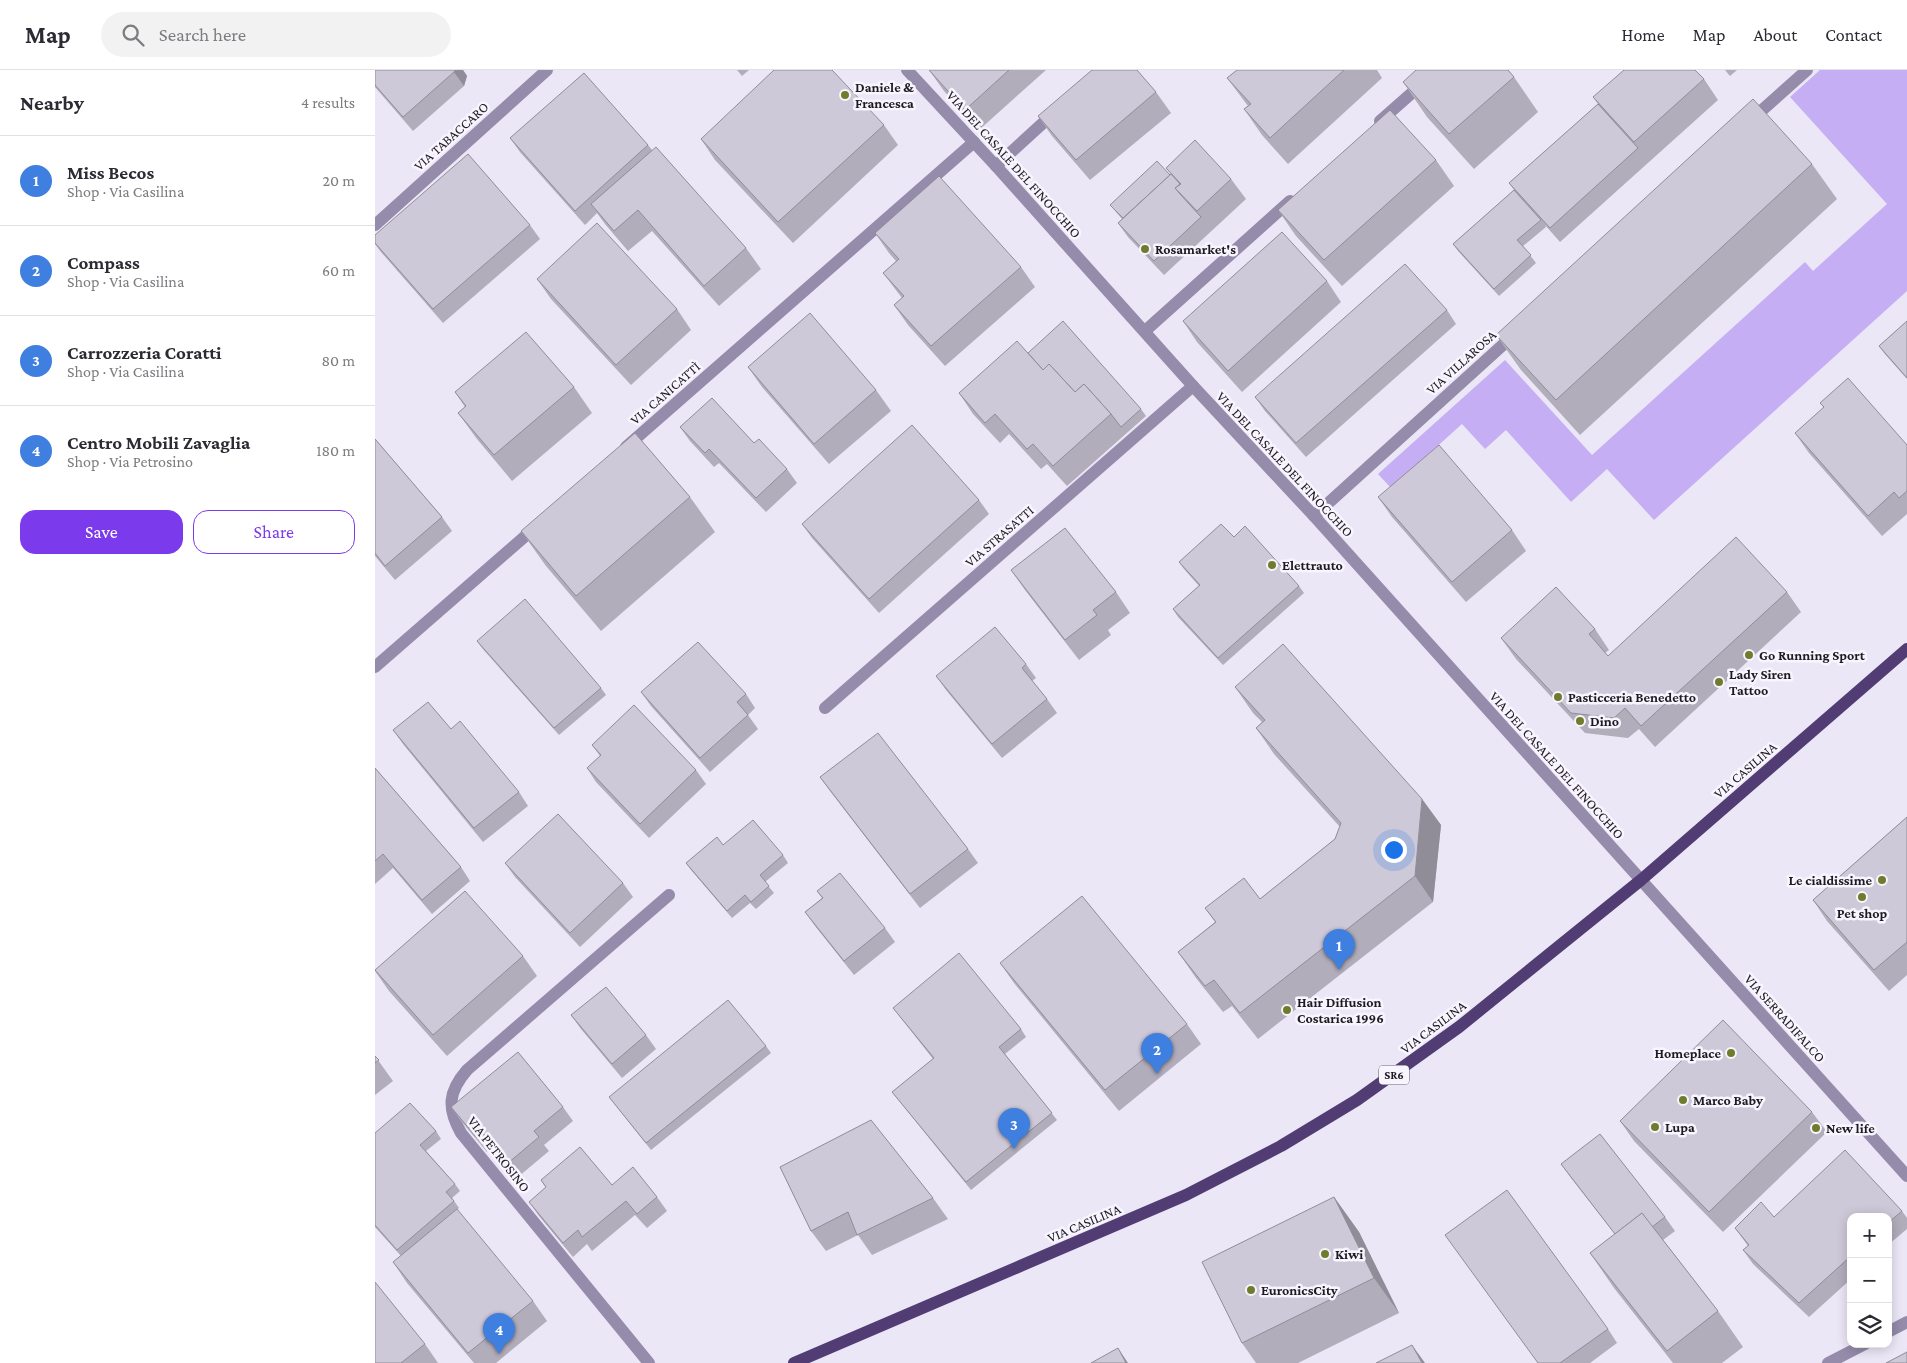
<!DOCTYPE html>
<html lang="en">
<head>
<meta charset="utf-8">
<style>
  body { margin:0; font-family:"Crimson Pro",serif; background:#f2f2f3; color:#2b2b33 }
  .controls { position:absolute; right:15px; bottom:15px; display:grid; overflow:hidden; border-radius:10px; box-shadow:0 2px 12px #0003 }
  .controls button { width:45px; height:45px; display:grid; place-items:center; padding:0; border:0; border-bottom:1px solid #e1e1e2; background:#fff; color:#2b2b33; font:25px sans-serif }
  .you { position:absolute; left:1018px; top:779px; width:18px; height:18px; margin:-12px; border:4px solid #fff; border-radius:50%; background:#1a73e8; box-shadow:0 0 0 8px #1a73e833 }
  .badge { display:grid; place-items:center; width:32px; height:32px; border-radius:50%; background:#7c3aed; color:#fff; font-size:16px; font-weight:700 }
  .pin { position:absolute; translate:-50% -41px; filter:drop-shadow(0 1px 2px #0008) }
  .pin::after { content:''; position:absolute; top:26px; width:18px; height:15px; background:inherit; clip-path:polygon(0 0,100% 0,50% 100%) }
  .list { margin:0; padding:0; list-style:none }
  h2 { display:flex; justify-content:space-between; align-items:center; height:65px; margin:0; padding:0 20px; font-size:21px }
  h2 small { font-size:16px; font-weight:400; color:#7c7c81 }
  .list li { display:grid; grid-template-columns:32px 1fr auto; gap:15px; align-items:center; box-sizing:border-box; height:90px; padding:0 20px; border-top:1px solid #e1e1e2 }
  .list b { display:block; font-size:19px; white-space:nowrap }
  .list p { margin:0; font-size:16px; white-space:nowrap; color:#7c7c81 }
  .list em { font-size:16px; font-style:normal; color:#7c7c81 }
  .actions { display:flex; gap:10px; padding:15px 20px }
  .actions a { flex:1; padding:11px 0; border:1px solid #7c3aed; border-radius:15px; text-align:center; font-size:18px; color:#7c3aed }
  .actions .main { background:#7c3aed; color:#fff }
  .icon { flex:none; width:28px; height:28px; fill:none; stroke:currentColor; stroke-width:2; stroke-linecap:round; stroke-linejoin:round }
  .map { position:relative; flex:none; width:1532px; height:1293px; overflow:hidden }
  header { display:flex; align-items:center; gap:30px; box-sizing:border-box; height:70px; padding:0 25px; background:#fff; border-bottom:1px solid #e1e1e2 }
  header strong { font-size:24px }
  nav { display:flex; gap:28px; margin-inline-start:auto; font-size:18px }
  .search { width:350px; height:45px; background:#f2f2f3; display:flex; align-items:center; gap:12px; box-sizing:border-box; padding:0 18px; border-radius:28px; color:#7c7c81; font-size:19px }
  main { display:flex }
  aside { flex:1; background:#fff }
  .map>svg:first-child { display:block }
  .green { fill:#c5aef3 }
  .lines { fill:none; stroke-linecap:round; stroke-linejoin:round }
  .minor { stroke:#958baa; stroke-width:12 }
  .major { stroke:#513d73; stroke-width:12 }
  .wall { fill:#b1adbb }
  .shaded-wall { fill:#908d98 }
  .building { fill:#cec9d9; stroke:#908d98 }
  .poi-dot { fill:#6d7d2b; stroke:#f8f5ff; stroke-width:2 }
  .labels { text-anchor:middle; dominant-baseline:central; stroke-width:5; stroke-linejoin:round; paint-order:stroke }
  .shield { fill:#f8f5ff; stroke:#5f5c64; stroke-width:1 }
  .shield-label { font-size:12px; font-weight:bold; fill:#1d1b21 }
  .poi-label { font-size:14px; font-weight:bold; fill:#1d1b21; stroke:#f8f5ff; text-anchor:start }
  .street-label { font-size:14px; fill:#1d1b21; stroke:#f8f5ff }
</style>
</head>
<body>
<header>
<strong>Map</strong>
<div class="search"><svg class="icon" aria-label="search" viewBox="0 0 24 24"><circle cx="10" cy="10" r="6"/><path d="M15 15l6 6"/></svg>Search here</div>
<nav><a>Home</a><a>Map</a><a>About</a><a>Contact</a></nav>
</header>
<main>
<aside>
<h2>Nearby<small>4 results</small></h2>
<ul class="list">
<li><span class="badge" style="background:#3f7fe0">1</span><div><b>Miss Becos</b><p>Shop · Via Casilina</p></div><em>20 m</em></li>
<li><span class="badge" style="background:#3f7fe0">2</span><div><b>Compass</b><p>Shop · Via Casilina</p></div><em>60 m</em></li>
<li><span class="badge" style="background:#3f7fe0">3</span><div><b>Carrozzeria Coratti</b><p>Shop · Via Casilina</p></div><em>80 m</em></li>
<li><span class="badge" style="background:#3f7fe0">4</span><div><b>Centro Mobili Zavaglia</b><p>Shop · Via Petrosino</p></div><em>180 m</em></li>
</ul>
<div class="actions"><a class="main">Save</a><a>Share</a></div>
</aside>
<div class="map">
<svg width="1532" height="1293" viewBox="0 0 1532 1293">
  <rect width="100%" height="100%" fill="#ebe7f7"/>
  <path class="green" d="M1445,0H1532V221L1279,450L1232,399L1196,432L1131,360L1110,379L1087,354L1016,418L1003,404L1130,290L1217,385L1430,192L1438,201L1512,134L1415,27Z"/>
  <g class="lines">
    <g class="minor">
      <path d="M532,0L621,96L818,316L939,446L1532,1106"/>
      <path d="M1376,50L1432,0"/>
      <path d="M1005,51L1063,0"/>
      <path d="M621,96L680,42"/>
      <path d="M0,155L172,0"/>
      <path d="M770,261L915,131"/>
      <path d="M251,377L599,72"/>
      <path d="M939,446L1141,263"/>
      <path d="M0,597L163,455"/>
      <path d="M450,638L818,316"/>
      <path d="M1513,1262L1532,1252"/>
      <path d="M274,1293L86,1063C72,1038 73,1022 92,1000L294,825"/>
      <path d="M1453,1293L1490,1274"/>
    </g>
    <path class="major" d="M419,1293L811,1125L906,1076L982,1030L1084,957L1266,810L1532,579"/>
  </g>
  <g class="wall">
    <path d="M0,0H88L92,6L89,16L38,61L0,17Z"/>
    <path d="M362,0H374L367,6Z"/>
    <path d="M554,0H671L604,60L569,21Z"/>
    <path d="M862,0H1002L1007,8L913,94L887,65L869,39L873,36L852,8Z"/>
    <path d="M1350,0H1362L1355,6Z"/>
    <path d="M1139,7L1163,42L1099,99L1052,47L1028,12Z"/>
    <path d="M1329,9L1343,30L1185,172L1170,155L1171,157L1148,176L1161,193L1124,226L1083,181L1078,174L1139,120L1134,113L1223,34L1218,27Z"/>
    <path d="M781,22L796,43L715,110L677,66L663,46Z"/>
    <path d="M509,55L523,75L418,173L340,90L326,69Z"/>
    <path d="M135,68L273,75L277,80L371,178L386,199L344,236L277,161L253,181L230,154L222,143L210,155L145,82Z"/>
    <path d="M1061,90L1079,116L967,216L921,166L903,140Z"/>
    <path d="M1437,94L1462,129L1205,365L1146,300L1121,265Z"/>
    <path d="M791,98L856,109L871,129L789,205L753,167L743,153L747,149L735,135L795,105L796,104Z"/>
    <path d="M155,155L165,169L68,253L6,182L0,174V165Z"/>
    <path d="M500,163L646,197L660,217L570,296L533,255L519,235L527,228L508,203L521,191L514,183Z"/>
    <path d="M162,209L302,239L316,260L256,315L176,229Z"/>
    <path d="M952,211L966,232L867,322L822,272L808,251Z"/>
    <path d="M1072,240L1081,254L931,387L890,341L880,327Z"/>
    <path d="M1532,251V309L1509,283L1504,276Z"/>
    <path d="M653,283L766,339L771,346L692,416L672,394L666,399L634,364L625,373L598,344L584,323Z"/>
    <path d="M373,297L501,320L516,341L454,394L387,317Z"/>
    <path d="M199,317L217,343L137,411L102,369L83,343L90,337L80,322Z"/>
    <path d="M1445,333L1532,375V444L1507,466L1434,383L1420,363L1449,338Z"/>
    <path d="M305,357L379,373L412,399L422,413L391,442L344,393L339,397L315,371Z"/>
    <path d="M0,369L67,447L77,461L20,510L0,486Z"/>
    <path d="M315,427L340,462L226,561L171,496L146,461Z"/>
    <path d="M1003,427L1137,460L1151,481L1091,532L1017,447Z"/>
    <path d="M604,430L614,444L504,543L437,468L427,454Z"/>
    <path d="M859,467L924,516L929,523L848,595L803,547L798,539L824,516L809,499L804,492Z"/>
    <path d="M636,500L741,522L755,543L733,560L736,565L704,590L650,520Z"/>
    <path d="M1412,522L1426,542L1280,677L1264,659L1253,668L1210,663L1141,589L1126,568L1220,559L1234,580L1230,583L1233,586Z"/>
    <path d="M102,571L226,618L231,625L184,665L107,578Z"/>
    <path d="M651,594L661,608L657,611L672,629L682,643L627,688L571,620L561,606Z"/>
    <path d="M860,617L1047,729L1066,755L1058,832L883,969L857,936L848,942L821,908L803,882L840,852L830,838L885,829L960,769L965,757L899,684L881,658L887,652L878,643Z"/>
    <path d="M266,622L371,624L380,638L373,645L383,659L335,702L276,636Z"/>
    <path d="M76,659L144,722L153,736L108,772L28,674L18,660Z"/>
    <path d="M217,675L321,700L331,714L274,768L221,712L212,698L225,686Z"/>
    <path d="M0,698L86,797L95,811L57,844L18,798L0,814Z"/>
    <path d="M445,707L593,779L603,793L545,838L455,721Z"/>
    <path d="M1532,747V905L1514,921L1452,851L1438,830Z"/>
    <path d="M348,775L408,785L413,793L390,812L399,823L381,839L375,833L357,848L316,800L311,793Z"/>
    <path d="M130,793L248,813L258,827L205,877L140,807Z"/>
    <path d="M442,821L510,858L520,872L479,905L440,856L430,842L447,828Z"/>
    <path d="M148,886L162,906L72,986L14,921L0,901Z"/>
    <path d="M625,893L812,954L826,974L744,1041L639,913Z"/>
    <path d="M518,938L646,959L651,967L630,984L682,1050L596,1120L517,1022L558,989Z"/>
    <path d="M196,945L271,965L281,979L247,1008L206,959Z"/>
    <path d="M391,976L396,983L276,1080L234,1027Z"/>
    <path d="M0,986L18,1011L0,1025Z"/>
    <path d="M76,1037H188L198,1051L169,1075L174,1081L143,1107L118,1077L112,1082L86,1051Z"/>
    <path d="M1437,1042L1452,1062L1348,1162L1259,1071L1245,1051Z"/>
    <path d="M61,1061L66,1069L51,1081L80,1114L85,1121L77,1128L84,1138L69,1150L158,1231L172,1251L121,1293H99L32,1213L18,1192L26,1186L0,1157V1063Z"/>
    <path d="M1186,1094L1290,1147L1300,1161L1288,1170L1343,1241L1368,1277L1347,1293H1298L1239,1218L1215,1183L1240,1164L1196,1108Z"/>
    <path d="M405,1097L558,1128L573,1149L497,1185L483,1165L451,1181L436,1161Z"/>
    <path d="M166,1110L237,1115L282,1127L292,1141L272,1158L260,1145L217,1181L212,1174L198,1187L164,1146L154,1132L171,1118Z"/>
    <path d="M959,1127L984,1162L1024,1243L923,1293H881L867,1273Z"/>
    <path d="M1527,1141L1532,1148V1159L1513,1175V1147H1476V1209L1434,1247L1378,1194L1368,1180L1373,1176L1360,1158L1399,1147Z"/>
    <path d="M1233,1259L1242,1273L1215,1293H1162Z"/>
    <path d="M50,1274L63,1293H0Z"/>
  </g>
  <g class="shaded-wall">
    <path d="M80,0H88L92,6L89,16L79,2Z"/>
    <path d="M1047,729L1066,755L1058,832L1040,806Z"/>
    <path d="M959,1127L984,1162L1024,1243L999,1208Z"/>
    <path d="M1037,1275L1050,1293H1047Z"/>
    <path d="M743,1278L753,1293H751Z"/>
  </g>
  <g class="building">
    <path d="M0,0H80L79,2L28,47L0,15Z"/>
    <path d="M399,0H457L509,55L403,152L326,69Z"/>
    <path d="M554,0H634L590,40Z"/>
    <path d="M717,0H762L781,22L701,90L663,46Z"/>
    <path d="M862,0H969L895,68L869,39L876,34L852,8Z"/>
    <path d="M1041,0H1133L1139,7L1074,64L1028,12Z"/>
    <path d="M1249,0H1320L1329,9L1259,72L1218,27Z"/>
    <path d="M209,3L273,75L200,141L135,68Z"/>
    <path d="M1378,29L1437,94L1181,330L1121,265Z"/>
    <path d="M1223,34L1263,78L1175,158L1134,113Z"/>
    <path d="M1015,40L1061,90L949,190L903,140Z"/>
    <path d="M820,70L856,109L822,141L800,118L806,114L791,98Z"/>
    <path d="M281,77L371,178L329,216L263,140L239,161L216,134Z"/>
    <path d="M93,84L155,155L58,239L0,173V165Z"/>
    <path d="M782,91L795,105L748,148L735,135Z"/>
    <path d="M796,104L805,114L800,118L805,124L826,147L779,191L743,153Z"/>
    <path d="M564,106L646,197L556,276L519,235L529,226L508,203L524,189L500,163Z"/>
    <path d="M1139,120L1166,150L1142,170L1156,185L1119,219L1078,174Z"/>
    <path d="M222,153L302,239L241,295L162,209Z"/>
    <path d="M907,162L952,211L853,301L808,251Z"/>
    <path d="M1030,194L1072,240L921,373L880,327Z"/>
    <path d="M435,243L501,320L439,374L373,297Z"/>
    <path d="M688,251L766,339L746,357L736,344L709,314L700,322L674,294L668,300L653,283Z"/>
    <path d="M1532,251V308L1504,276Z"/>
    <path d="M151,262L199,317L119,385L83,343L91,336L80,322Z"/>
    <path d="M642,271L668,300L674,294L700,322L709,314L736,344L678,396L658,374L652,379L620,344L610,353L584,323Z"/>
    <path d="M1473,308L1532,375V421L1524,428L1519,422L1493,446L1420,363L1449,337L1445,333Z"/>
    <path d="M337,328L379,373L384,369L412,399L381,428L334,379L330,383L305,357Z"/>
    <path d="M537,355L604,430L494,529L427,454Z"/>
    <path d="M260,363L315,427L201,526L146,461Z"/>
    <path d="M0,369L67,447L10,496L0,483Z"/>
    <path d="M1064,375L1137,460L1077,512L1003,427Z"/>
    <path d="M846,454L859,467L870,456L924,516L843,588L798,539L825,515L804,492Z"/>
    <path d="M690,458L741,522L718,540L722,545L690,570L636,500Z"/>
    <path d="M1361,467L1412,522L1266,656L1250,638L1239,648L1196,643L1126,568L1181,517L1220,559L1214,564L1233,586Z"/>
    <path d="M150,529L226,618L179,658L102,571Z"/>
    <path d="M620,557L651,594L647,598L672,629L617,674L561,606Z"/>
    <path d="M323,572L371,624L362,632L373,645L325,688L266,622Z"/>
    <path d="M908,574L1047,729L1040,806L865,943L839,910L830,916L803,882L841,852L830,838L869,808L885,829L960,769L966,753L881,658L890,650L860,617Z"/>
    <path d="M53,632L76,659L85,651L144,722L99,758L18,660Z"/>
    <path d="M259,635L321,700L265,754L212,698L226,685L217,675Z"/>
    <path d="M503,663L593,779L535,824L445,707Z"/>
    <path d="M0,698L86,797L47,830L8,784L0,791Z"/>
    <path d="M183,744L248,813L195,863L130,793Z"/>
    <path d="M1532,747V872L1499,900L1438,830Z"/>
    <path d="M378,750L408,785L385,805L394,816L376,832L370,825L352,841L311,793L342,767L348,775Z"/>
    <path d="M465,803L510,858L469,891L430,842L448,828L442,821Z"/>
    <path d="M90,821L148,886L58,965L0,900Z"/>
    <path d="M707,826L812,954L730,1020L625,893Z"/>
    <path d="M584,883L646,959L624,977L677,1043L591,1112L517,1022L559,988L518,938Z"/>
    <path d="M231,917L271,965L237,994L196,945Z"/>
    <path d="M353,930L391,976L271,1073L234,1027Z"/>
    <path d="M1348,950L1437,1042L1334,1142L1245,1051Z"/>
    <path d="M143,982L188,1037L159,1061L164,1067L133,1093L108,1063L102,1068L76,1037Z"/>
    <path d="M0,986L4,990L0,993Z"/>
    <path d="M35,1033L61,1061L45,1075L80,1114L71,1122L79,1131L22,1180L0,1155V1063Z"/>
    <path d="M496,1050L558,1128L482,1165L473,1142L436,1161L405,1097Z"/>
    <path d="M1225,1064L1290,1147L1277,1157L1267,1143L1240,1164L1186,1094Z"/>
    <path d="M205,1077L237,1115L258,1097L282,1127L262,1144L251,1131L207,1167L203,1160L188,1173L154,1132L171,1117L166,1110Z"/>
    <path d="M1470,1080L1527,1141L1513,1153V1147H1476V1186L1424,1233L1368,1180L1374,1175L1360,1158L1386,1132L1399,1147Z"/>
    <path d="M1132,1120L1233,1259L1185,1293H1163L1070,1165Z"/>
    <path d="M959,1127L999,1208L867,1273L827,1192Z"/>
    <path d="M82,1139L158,1231L93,1283L18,1192Z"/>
    <path d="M1267,1143L1343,1241L1292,1281L1215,1183Z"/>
    <path d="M0,1212L50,1274L26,1293H0Z"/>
    <path d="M1037,1275L1047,1293H1001Z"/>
    <path d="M743,1278L751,1293H716Z"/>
    <path d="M1532,1282V1293H1511Z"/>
  </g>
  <g class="poi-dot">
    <circle cx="470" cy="25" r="5"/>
    <circle cx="770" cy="179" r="5"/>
    <circle cx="897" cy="495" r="5"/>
    <circle cx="1374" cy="585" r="5"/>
    <circle cx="1344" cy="612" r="5"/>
    <circle cx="1183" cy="627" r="5"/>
    <circle cx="1205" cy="651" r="5"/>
    <circle cx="1507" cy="810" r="5"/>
    <circle cx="1487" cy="827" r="5"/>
    <circle cx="912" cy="940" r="5"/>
    <circle cx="1356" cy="983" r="5"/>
    <circle cx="1308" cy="1030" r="5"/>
    <circle cx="1280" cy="1057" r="5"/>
    <circle cx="1441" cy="1058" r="5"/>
    <circle cx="950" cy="1184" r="5"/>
    <circle cx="876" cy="1220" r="5"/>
  </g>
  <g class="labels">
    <rect class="shield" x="1004" y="995.5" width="30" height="19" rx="4"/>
    <g class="shield-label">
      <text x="1019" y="1005">SR6</text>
    </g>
    <g class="poi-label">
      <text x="480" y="17">Daniele &amp;<tspan x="480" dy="16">Francesca</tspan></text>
      <text x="780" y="179">Rosamarket's</text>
      <text x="907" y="495">Elettrauto</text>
      <text x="1384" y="585">Go Running Sport</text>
      <text x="1354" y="604">Lady Siren<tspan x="1354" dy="16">Tattoo</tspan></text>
      <text x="1193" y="627">Pasticceria Benedetto</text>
      <text x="1215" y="651">Dino</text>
      <text x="1497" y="810" text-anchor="end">Le cialdissime</text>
      <text x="1487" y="843" text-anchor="middle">Pet shop</text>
      <text x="922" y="932">Hair Diffusion<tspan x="922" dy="16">Costarica 1996</tspan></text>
      <text x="1346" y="983" text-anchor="end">Homeplace</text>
      <text x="1318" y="1030">Marco Baby</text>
      <text x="1290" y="1057">Lupa</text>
      <text x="1451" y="1058">New life</text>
      <text x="960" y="1184">Kiwi</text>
      <text x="886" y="1220">EuronicsCity</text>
    </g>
    <g class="street-label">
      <text transform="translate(76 66) rotate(-42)">VIA TABACCARO</text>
      <text transform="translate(639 94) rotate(48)">VIA DEL CASALE DEL FINOCCHIO</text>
      <text transform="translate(1086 292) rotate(-42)">VIA VILLAROSA</text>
      <text transform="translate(290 323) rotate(-41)">VIA CANICATTÌ</text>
      <text transform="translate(910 394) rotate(47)">VIA DEL CASALE DEL FINOCCHIO</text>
      <text transform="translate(624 466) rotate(-41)">VIA STRASATTI</text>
      <text transform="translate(1182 695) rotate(48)">VIA DEL CASALE DEL FINOCCHIO</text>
      <text transform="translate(1370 700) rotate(-41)">VIA CASILINA</text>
      <text transform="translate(1410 948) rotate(48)">VIA SERRADIFALCO</text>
      <text transform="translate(1058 957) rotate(-37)">VIA CASILINA</text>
      <text transform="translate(124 1084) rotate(52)">VIA PETROSINO</text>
      <text transform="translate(709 1153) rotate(-23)">VIA CASILINA</text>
    </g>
  </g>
</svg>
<div class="controls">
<button>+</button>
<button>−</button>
<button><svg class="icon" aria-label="layers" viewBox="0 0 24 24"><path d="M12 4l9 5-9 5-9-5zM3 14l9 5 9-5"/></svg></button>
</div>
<div class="you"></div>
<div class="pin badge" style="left:964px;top:900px;background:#3f7fe0">1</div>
<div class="pin badge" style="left:782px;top:1004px;background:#3f7fe0">2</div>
<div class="pin badge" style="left:639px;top:1079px;background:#3f7fe0">3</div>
<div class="pin badge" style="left:124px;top:1284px;background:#3f7fe0">4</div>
</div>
</main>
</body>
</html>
